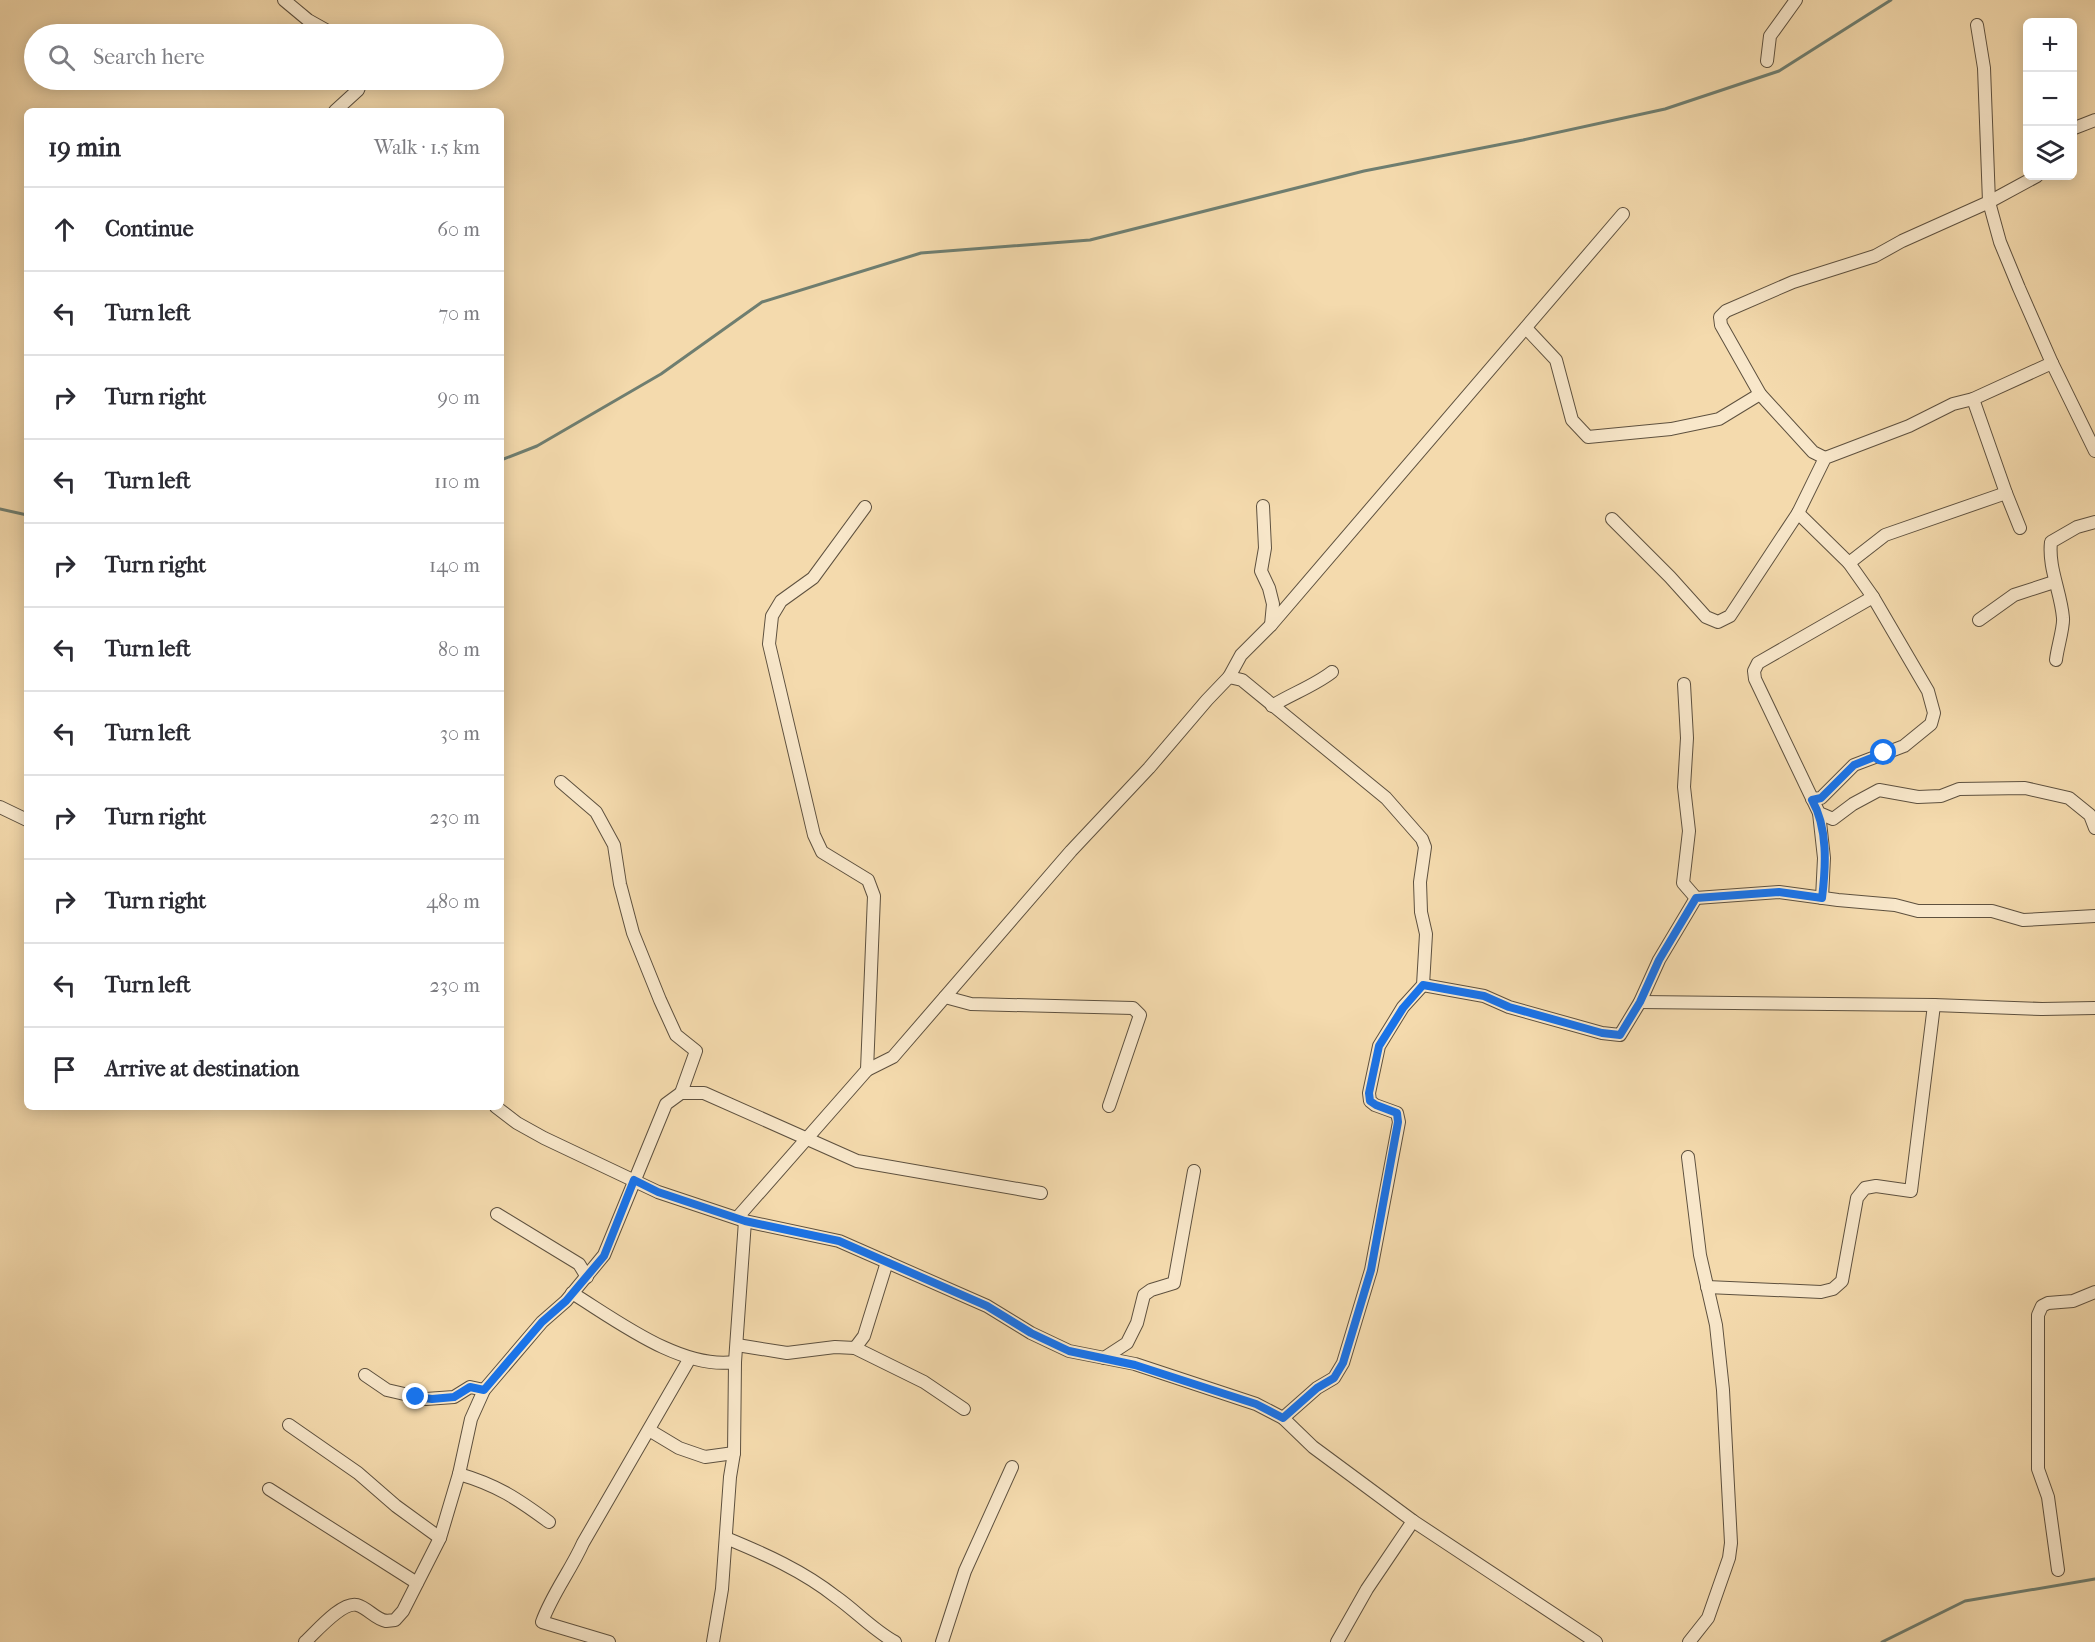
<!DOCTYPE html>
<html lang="en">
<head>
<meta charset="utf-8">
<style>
  body { margin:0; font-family:"IM FELL French Canon",serif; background:#f7f7f7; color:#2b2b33 }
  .controls { position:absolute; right:18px; top:18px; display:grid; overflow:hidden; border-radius:9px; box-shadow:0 3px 15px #0003 }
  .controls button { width:54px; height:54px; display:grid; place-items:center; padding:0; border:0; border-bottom:2px solid #e1e1e2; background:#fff; color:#2b2b33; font:30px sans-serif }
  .stop { position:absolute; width:18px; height:18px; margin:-14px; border:4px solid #1a73e8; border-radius:50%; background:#fff }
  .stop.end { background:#1a73e8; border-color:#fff; box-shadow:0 2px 6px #0008 }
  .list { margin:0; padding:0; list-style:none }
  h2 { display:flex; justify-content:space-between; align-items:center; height:78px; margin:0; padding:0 24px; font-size:26px }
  h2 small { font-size:20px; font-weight:400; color:#7c7c81 }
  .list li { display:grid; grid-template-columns:39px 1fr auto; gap:18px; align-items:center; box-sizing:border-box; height:84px; padding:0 24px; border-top:2px solid #e1e1e2 }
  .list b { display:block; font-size:22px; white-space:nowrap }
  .list em { font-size:20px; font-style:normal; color:#7c7c81 }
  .icon { flex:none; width:33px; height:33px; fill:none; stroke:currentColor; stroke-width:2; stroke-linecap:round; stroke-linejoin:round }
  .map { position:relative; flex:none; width:2095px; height:1642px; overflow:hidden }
  .search { position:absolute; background:#fff; box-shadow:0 3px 15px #0003; left:24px; top:24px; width:480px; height:66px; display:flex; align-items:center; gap:15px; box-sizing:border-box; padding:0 21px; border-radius:33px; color:#7c7c81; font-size:22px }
  .panel { position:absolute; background:#fff; box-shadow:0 3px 15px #0003; left:24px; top:108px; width:480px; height:1002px; border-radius:9px }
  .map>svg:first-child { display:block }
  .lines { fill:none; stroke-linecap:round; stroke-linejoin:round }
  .stream { stroke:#6f7e70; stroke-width:3 }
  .minor-casing { stroke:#5e513f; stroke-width:14 }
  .minor { stroke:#f8e7ca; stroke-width:12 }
  .route { stroke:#1a73e8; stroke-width:8 }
</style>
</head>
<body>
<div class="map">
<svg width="2095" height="1642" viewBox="0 0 2095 1642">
  <rect width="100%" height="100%" fill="#f4daad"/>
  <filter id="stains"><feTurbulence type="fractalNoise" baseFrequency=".00333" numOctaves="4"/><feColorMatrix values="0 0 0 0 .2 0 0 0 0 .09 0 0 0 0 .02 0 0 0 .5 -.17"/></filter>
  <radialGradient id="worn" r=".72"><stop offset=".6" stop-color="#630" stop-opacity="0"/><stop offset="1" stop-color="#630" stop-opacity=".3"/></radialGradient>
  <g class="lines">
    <g class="stream">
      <path d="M501,460L537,446L661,374L762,302L921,253L1090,240L1364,171L1523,140L1665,109L1779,71L1891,0"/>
      <path d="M0,509L27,515"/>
      <path d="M1882,1642L1965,1601L2095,1579"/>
    </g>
    <g class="minor-casing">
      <g id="minor">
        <path d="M284,0L308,20L333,34"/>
        <path d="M1977,25L1984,68L1989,202L2000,242L2019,288L2052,363L2095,451"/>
        <path d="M1767,61L1770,36L1796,0"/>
        <path d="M335,111L358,90L362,80"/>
        <path d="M2072,129L2095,120"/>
        <path d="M1526,328L1556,360L1572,420L1588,437L1671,429L1719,419L1760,394"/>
        <path d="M1973,399L2006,493L2020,528"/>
        <path d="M1825,458L1813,452L1760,394L1721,325L1720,317L1726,311L1793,282L1875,256L1902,241L1989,202L2037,176"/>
        <path d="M1263,506L1265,548L1261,571L1269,588L1273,604L1271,625"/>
        <path d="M865,507L813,578L781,601L772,616L769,644L814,835L822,852L868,880L874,896L867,1070"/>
        <path d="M1798,513L1849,563L1873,597L1928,691L1934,713L1931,724L1904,746L1854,765L1821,798L1812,799"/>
        <path d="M1612,519L1670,577L1706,617L1718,622L1730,616L1798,513L1825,458L1909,426L1953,404L1973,399L2052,363"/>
        <path d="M1849,563L1885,535L2006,493"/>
        <path d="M1873,597L1758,663L1754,671L1755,679L1819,813L1833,819L1853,804L1879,790L1918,797L1941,796L1959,789L2025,788L2069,798L2090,815L2095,828"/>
        <path d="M1979,620L2014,595L2054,582"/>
        <path d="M2056,660C2057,649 2064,627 2063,618C2061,592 2048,568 2051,542L2077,527L2095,522"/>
        <path d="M1229,677L1241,655L1271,625L1623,214"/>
        <path d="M1684,684L1687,738L1684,787L1689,831L1683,883L1696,898"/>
        <path d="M1272,706C1291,694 1314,686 1332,672"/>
        <path d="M561,782L596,812L614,845L620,884L633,933L660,1000L676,1035L696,1051L681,1093"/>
        <path d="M0,807L27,820"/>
        <path d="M1819,813L1824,858L1822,898"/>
        <path d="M1696,898L1779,892L1838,900L1895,905L1918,911H1992L2023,920L2095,916"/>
        <path d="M1423,985L1484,996L1509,1007L1602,1033L1620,1035L1640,1002L1659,960L1696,898"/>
        <path d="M945,997L971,1004L1133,1008L1140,1015L1109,1106"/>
        <path d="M1640,1002L1934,1005L2042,1009L2095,1008"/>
        <path d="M496,1107L517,1123L544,1138L658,1192L745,1221L839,1241L987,1306L1031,1333L1069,1351L1135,1364L1256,1404L1283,1418L1313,1447L1413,1521L1596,1642"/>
        <path d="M1688,1157L1700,1255L1716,1325L1723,1390L1731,1543L1729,1558L1708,1618L1689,1642"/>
        <path d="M497,1214L579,1264L587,1277"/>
        <path d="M737,1218L867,1070L893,1057L1071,851L1149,768L1207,700L1229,677L1242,680L1386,798L1422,839L1425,847L1420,882L1421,912L1426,934L1423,985L1403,1007L1379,1046L1369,1093L1370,1101L1375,1105L1397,1113L1399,1122L1371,1270L1343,1363L1334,1378L1317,1388L1283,1418"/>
        <path d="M1707,1287L1821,1292L1833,1289L1842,1281L1857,1198L1865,1188L1876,1186L1911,1191L1934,1005"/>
        <path d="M572,1293C616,1320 681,1370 735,1362"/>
        <path d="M737,1345L787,1353L835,1347L855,1348L864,1336L887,1262"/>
        <path d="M855,1348L924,1382L964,1409"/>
        <path d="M1104,1358L1127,1343L1137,1323L1144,1295L1151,1290L1174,1283L1194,1171"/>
        <path d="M365,1375L387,1390L426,1399L454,1397L470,1387L484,1390"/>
        <path d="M289,1425L358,1473L396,1506L440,1538"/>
        <path d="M649,1430L679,1448L705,1457L734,1453"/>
        <path d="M459,1474C497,1485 518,1499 549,1522"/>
        <path d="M269,1489L417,1583"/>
        <path d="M726,1538C765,1554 803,1571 836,1597C856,1611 873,1630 895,1642"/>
        <path d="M2058,1570L2048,1497L2038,1469V1315L2042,1306L2048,1303L2073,1301L2095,1292"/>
        <path d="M305,1642C316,1632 342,1601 357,1605C368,1608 375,1619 386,1621L395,1620L403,1611L440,1538L459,1474L471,1419L484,1390L542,1322L566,1301L604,1255L666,1104L681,1093H704L857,1161L1041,1193"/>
        <path d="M609,1642L542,1622C552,1594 571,1570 583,1543L690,1358"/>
        <path d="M713,1642L722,1589L730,1477L734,1453L735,1362L745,1221"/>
        <path d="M942,1642L965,1571L1012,1467"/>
        <path d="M1337,1642L1367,1589L1413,1521"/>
      </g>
    </g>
    <use href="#minor" class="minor"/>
  </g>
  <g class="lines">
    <path class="route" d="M416,1397L432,1399L454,1397L470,1387L484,1390L542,1322L566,1301L604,1256L634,1180L658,1192L745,1221L839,1241L987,1306L1031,1333L1069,1351L1135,1365L1256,1404L1283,1418L1317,1388L1334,1378L1343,1363L1371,1270L1398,1122L1397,1113L1376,1105L1370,1101L1369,1093L1379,1046L1403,1008L1423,985L1484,996L1509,1007L1602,1033L1620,1035L1640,1002L1659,960L1696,898L1779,892L1822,898C1826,866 1828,828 1812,800L1821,798L1854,765L1884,753"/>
  </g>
  <rect width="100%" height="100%" filter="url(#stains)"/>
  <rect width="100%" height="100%" fill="url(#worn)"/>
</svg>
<div class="controls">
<button>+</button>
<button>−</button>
<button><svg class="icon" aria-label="layers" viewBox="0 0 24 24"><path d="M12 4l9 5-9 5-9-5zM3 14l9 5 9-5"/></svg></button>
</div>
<div class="stop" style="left:1884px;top:753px"></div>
<div class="stop end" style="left:416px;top:1397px"></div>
<div class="search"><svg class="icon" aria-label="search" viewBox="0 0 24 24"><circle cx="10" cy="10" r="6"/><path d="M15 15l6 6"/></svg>Search here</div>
<section class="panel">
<h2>19 min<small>Walk · 1.5 km</small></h2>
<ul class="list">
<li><svg class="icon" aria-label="ahead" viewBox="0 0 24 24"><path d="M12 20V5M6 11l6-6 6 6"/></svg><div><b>Continue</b></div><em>60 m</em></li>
<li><svg class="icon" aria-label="left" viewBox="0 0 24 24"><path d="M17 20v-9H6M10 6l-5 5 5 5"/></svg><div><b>Turn left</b></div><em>70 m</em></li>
<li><svg class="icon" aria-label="right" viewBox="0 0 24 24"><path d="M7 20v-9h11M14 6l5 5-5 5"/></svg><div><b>Turn right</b></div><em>90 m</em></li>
<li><svg class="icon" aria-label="left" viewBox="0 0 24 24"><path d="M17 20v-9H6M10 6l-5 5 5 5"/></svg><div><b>Turn left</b></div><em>110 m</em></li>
<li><svg class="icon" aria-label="right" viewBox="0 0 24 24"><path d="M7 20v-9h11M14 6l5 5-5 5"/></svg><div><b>Turn right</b></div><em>140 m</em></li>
<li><svg class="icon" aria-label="left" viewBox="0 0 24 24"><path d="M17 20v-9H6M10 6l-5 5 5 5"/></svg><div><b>Turn left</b></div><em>80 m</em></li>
<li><svg class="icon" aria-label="left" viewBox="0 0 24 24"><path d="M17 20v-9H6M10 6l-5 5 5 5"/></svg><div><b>Turn left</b></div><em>30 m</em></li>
<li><svg class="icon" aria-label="right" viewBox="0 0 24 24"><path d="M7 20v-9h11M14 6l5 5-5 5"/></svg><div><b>Turn right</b></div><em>230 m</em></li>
<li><svg class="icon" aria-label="right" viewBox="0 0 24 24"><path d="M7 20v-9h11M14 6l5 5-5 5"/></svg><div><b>Turn right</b></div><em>480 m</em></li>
<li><svg class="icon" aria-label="left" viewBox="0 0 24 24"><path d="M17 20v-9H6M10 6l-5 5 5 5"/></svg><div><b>Turn left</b></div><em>230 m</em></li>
<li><svg class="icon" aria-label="arrive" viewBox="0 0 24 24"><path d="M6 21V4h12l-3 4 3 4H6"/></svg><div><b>Arrive at destination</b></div></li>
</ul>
</section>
</div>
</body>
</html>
